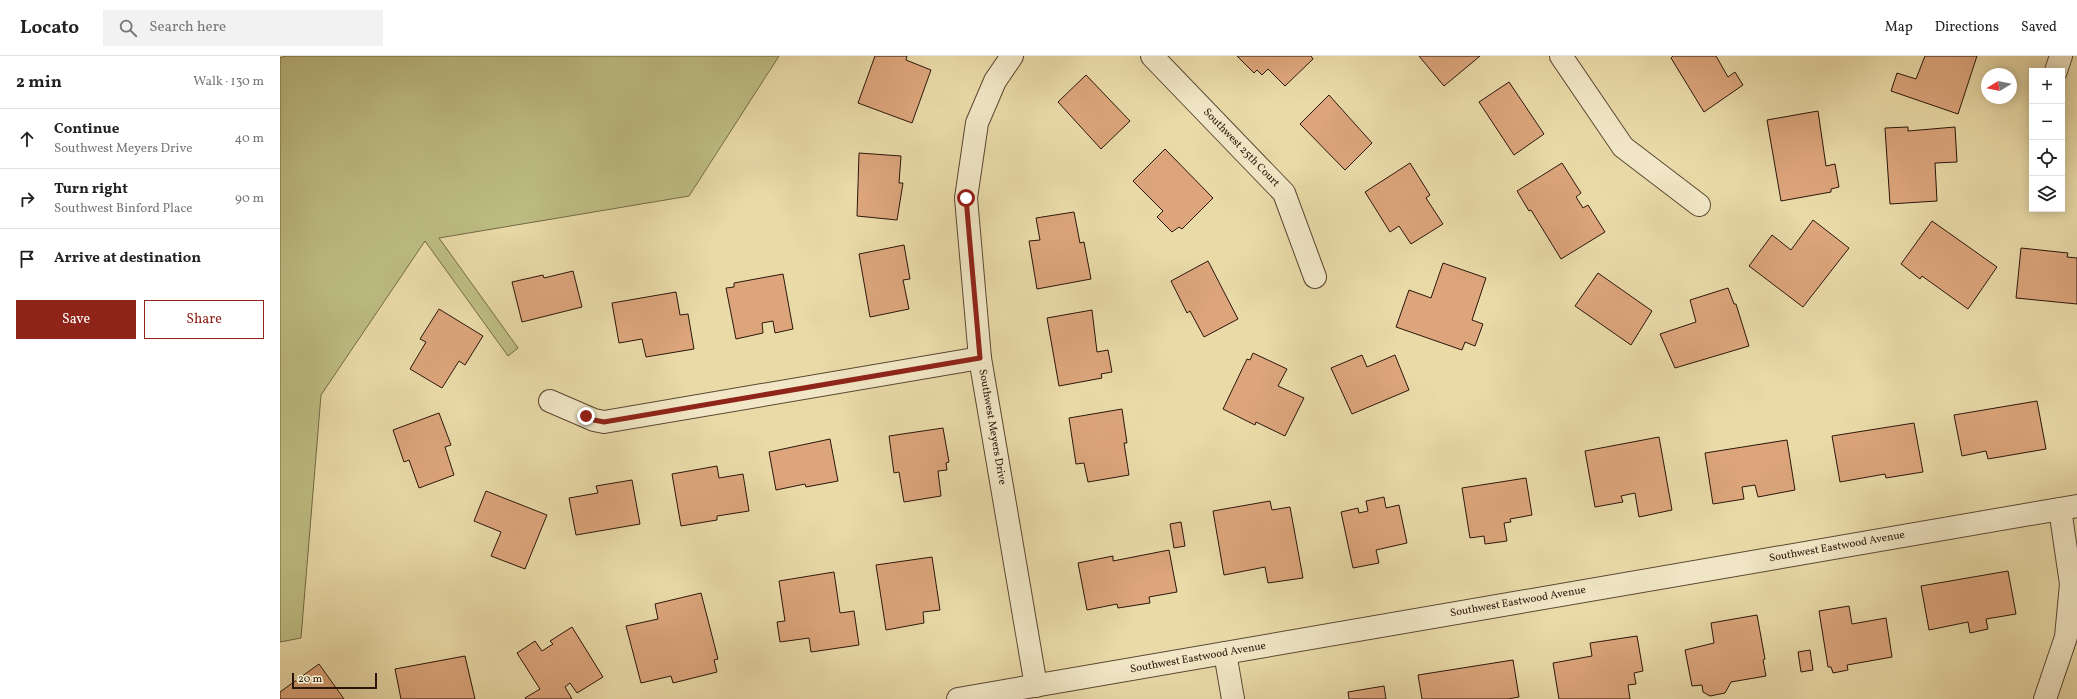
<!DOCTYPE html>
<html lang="en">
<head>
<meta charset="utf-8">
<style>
  body { margin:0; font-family:Vollkorn,serif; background:#f2f2f2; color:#222 }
  .controls { position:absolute; right:12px; top:12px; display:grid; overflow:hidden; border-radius:0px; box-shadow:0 2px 10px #0003 }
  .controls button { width:36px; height:36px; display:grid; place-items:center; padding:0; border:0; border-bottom:1px solid #e0e0e0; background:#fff; color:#222; font:20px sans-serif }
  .compass { position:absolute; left:1701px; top:12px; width:36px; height:36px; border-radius:50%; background:#fff; box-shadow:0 2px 10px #0003; rotate:260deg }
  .scale { position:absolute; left:12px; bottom:10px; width:85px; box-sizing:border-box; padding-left:4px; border:2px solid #2b160a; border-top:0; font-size:11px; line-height:14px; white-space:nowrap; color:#2b160a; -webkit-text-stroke:3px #f1e7c6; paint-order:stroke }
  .stop { position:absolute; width:12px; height:12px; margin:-9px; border:3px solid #8f2418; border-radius:50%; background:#fff }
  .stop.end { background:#8f2418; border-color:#fff; box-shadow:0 1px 4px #0008 }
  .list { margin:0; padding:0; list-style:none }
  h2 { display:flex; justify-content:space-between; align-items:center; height:52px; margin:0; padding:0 16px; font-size:17px }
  h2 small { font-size:13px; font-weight:400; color:#767676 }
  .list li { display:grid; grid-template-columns:26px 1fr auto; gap:12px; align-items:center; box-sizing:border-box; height:60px; padding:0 16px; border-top:1px solid #e0e0e0 }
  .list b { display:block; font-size:15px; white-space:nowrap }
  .list p { margin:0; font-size:13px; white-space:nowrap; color:#767676 }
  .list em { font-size:13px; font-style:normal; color:#767676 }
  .actions { display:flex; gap:8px; padding:12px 16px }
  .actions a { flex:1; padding:9px 0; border:1px solid #8f2418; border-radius:0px; text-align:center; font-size:14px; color:#8f2418 }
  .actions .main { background:#8f2418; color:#fff }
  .icon { flex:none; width:22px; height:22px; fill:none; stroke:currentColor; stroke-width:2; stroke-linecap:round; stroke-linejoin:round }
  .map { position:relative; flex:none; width:1797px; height:643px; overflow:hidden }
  header { display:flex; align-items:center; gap:24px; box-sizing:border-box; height:56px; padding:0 20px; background:#fff; border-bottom:1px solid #e0e0e0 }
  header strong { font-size:19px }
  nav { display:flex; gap:22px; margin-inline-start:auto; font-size:14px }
  .search { width:280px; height:36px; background:#f2f2f2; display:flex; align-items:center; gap:10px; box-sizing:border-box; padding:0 14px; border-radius:0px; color:#767676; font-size:15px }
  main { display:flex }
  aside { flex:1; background:#fff }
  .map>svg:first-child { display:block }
  .green { fill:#bdbd83; stroke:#746a46 }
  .building { fill:#dca57c; stroke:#2b160a }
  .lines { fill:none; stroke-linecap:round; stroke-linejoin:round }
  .street-casing { stroke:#5a4732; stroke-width:24 }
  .street { stroke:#f1e7c6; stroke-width:22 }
  .route { stroke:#8f2418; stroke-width:5 }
  .labels { text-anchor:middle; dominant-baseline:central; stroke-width:3.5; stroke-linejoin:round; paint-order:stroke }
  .street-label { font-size:11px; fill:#2b160a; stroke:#f1e7c6 }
</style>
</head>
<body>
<header>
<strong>Locato</strong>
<div class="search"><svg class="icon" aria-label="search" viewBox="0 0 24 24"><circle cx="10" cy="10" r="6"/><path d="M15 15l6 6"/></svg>Search here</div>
<nav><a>Map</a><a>Directions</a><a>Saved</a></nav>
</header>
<main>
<aside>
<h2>2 min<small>Walk · 130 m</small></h2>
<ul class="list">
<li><svg class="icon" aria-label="ahead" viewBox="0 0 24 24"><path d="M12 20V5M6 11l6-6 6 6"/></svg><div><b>Continue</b><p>Southwest Meyers Drive</p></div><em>40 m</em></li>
<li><svg class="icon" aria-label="right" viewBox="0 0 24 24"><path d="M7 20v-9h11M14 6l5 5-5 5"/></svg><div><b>Turn right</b><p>Southwest Binford Place</p></div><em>90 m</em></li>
<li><svg class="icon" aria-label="arrive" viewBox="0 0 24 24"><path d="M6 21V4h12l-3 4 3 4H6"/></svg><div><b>Arrive at destination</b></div></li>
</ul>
<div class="actions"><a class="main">Save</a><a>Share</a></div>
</aside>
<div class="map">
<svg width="1797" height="643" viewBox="0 0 1797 643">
  <rect width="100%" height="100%" fill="#e9daa8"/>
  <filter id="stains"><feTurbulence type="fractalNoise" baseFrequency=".005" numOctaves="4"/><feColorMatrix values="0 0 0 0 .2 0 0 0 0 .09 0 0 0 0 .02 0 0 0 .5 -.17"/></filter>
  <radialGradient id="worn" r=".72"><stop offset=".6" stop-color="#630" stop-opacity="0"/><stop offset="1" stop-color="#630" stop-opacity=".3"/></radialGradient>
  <path class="green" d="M6,0H499L409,140L159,182L238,292L228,300L145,185L41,339L21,582L0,586V2Z"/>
  <g class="building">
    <path d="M595,0H627L626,4L651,14L632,67L578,47Z"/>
    <path d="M957,0H1031L1033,3L1005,30L988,13L982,19L977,14L974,17Z"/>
    <path d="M1139,0H1200L1164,30Z"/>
    <path d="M1393,0H1436L1448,21L1455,16L1463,29L1424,56L1391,2Z"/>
    <path d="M1645,0H1697L1678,58L1611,35L1617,17L1636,23Z"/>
    <path d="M806,19L850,65L821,93L778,46Z"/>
    <path d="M1229,26L1264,78L1234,99L1199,46Z"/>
    <path d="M1049,39L1092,87L1065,114L1020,68Z"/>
    <path d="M1538,55L1546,110L1555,108L1559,131L1551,133V136L1501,145L1487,64Z"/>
    <path d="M1628,71V75L1675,71L1677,106L1655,107L1657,145L1610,148L1605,72Z"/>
    <path d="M885,93L933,142L902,173L899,171L892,176L877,161L883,155L853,125Z"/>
    <path d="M579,97L621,100L619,127H623L617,164L577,160Z"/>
    <path d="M1130,107L1150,139L1146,142L1163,168L1131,188L1119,170L1110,176L1085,136Z"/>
    <path d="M1282,107L1301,137L1296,141L1303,152L1308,149L1325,176L1281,203L1251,154L1249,155L1237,135Z"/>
    <path d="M794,156L800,187L804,186L811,223L757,233L749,185L760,184L756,162Z"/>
    <path d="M1533,164L1569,192L1523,251L1469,210L1492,179L1511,194Z"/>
    <path d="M1652,165L1717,211L1688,253L1642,220L1640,223L1621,208Z"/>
    <path d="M624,189L630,223L623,224L629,253L590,261L579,198Z"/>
    <path d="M1741,192L1788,197L1787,201L1797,202V248L1736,242Z"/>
    <path d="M928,205L958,263L924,281L910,255L907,257L891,225Z"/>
    <path d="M1163,207L1206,222L1192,264L1203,268L1195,290L1185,286L1182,294L1116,271L1129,234L1151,242Z"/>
    <path d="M293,215L302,251L242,266L232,226L263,219L264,222Z"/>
    <path d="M1318,217L1372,255L1351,289L1295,250Z"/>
    <path d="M503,218L513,273L495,277L493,265L482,267L483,277L456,283L446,232L454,231V227Z"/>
    <path d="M1448,232L1454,248H1456L1469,290L1395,312L1380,278L1416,266L1410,244Z"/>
    <path d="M396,236L400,259L408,258L414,293L366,301L362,283L339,287L332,247Z"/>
    <path d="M159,253L203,280L185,309L179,305L162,332L130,313L146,286L140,283Z"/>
    <path d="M812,254L817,296L828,294L832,316L821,318L822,322L779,330L767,262Z"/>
    <path d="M973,297L1007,313L998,330L1024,342L1005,380L976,366L975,369L943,353L967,303L970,304Z"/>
    <path d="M1082,299L1087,311L1115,299L1129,334L1072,358L1051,312Z"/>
    <path d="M1757,345L1766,393L1708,403L1706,395L1682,400L1674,359Z"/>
    <path d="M842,353L847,387H844L849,419L808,426L804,407L796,408L789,362Z"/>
    <path d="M159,357L171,389L165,391L174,419L139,432L129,404L124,406L113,374Z"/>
    <path d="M1634,367L1643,416L1606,422L1605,418L1560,426L1552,380Z"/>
    <path d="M663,372L669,406L666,407L667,414L658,415L661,440L624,446L619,416L614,417L609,380Z"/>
    <path d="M1379,381L1392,454L1359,461L1355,437L1341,440L1343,446L1315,451L1305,395Z"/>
    <path d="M550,383L558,425L526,431L525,428L496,434L489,396Z"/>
    <path d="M1507,384L1515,434L1478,441L1475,429L1462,431L1464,443L1433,448L1425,397Z"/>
    <path d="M437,410L439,422L463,418L469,455L437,460V464L401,470L392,418Z"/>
    <path d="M1246,422L1252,459L1230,463L1231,466L1224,467L1227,485L1205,488L1204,480L1190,482L1182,432Z"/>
    <path d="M352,424L360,468L296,479L289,442L318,437L316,430Z"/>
    <path d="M206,435L267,459L245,513L211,500L221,476L194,465Z"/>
    <path d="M1104,441L1106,452L1119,449L1127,487L1096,494L1099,507L1073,512L1061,456L1078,452L1079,457L1088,455L1086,445Z"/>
    <path d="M990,445L992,454L1010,451L1023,522L988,527L985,511L944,519L933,455Z"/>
    <path d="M901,466L905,490L894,492L890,468Z"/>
    <path d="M889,494L897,536L869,541L870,547L838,552L837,548L807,554L798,507L833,500V505Z"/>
    <path d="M652,501L660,554L643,556L644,567L606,574L596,509Z"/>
    <path d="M1728,515L1736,558L1706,563L1708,573L1690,577L1688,566L1649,574L1641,530Z"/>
    <path d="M554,516L560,557L574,555L579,589L531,596L529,582L500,586L497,566L505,565L499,525Z"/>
    <path d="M421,537L438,603L434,604L437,616L393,627L391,620L361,627L346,570L378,563L375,548Z"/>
    <path d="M1569,550L1572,568L1606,562L1612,601L1567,609L1568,614L1553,617L1551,611H1548L1539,555Z"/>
    <path d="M1477,559L1485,603L1483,604L1486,620L1451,626L1445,637L1430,640L1423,636L1422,629L1412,630L1405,594L1434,587L1431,567Z"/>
    <path d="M292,571L323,621L297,637L290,627L285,631L292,643H246L245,642L260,633L237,597L255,585L262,595L273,588L270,585Z"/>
    <path d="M1357,580L1363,615L1354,617L1356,628L1348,629L1350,643H1279L1273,607L1312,600L1310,587Z"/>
    <path d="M1530,594L1533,614L1521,616L1518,596Z"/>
    <path d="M185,600L195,643H121L115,613Z"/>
    <path d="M1233,604L1239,641L1228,643H1142L1138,619Z"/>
    <path d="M39,608L64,643H0V636Z"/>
    <path d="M1104,630L1106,643H1069L1068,636Z"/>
  </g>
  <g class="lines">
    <g class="street-casing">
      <g id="street">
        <path d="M732,0L715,25L697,67L686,142L700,302L756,630"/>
        <path d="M872,0L1004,137L1035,221"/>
        <path d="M1281,0L1343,91L1419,149"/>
        <path d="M1776,15L1781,0"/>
        <path d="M270,345L314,364L324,366L700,302"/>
        <path d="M945,597L953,643"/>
        <path d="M678,643L1797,450"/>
        <path d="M1765,643L1786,581L1791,528L1780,453"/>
      </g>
    </g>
    <use href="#street" class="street"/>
  </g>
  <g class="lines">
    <path class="route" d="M306,360L314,364L324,366L700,302L686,142"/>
  </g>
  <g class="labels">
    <g class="street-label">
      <text transform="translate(961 92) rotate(46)">Southwest 25th Court</text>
      <text transform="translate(712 371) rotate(80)">Southwest Meyers Drive</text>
      <text transform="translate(1557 491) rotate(-10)">Southwest Eastwood Avenue</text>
      <text transform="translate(1238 546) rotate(-10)">Southwest Eastwood Avenue</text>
      <text transform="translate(918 602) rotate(-10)">Southwest Eastwood Avenue</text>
    </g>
  </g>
  <rect width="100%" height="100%" filter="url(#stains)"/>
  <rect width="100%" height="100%" fill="url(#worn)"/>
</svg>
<div class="controls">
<button>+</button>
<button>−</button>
<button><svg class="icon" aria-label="locate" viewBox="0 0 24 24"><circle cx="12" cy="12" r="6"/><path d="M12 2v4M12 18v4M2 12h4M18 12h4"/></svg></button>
<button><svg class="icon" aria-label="layers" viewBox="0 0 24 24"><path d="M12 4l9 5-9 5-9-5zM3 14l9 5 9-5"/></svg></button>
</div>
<svg class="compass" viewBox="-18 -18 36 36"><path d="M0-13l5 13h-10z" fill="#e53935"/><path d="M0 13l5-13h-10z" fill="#767676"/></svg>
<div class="scale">20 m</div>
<div class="stop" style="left:686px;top:142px"></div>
<div class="stop end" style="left:306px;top:360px"></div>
</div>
</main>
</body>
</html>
